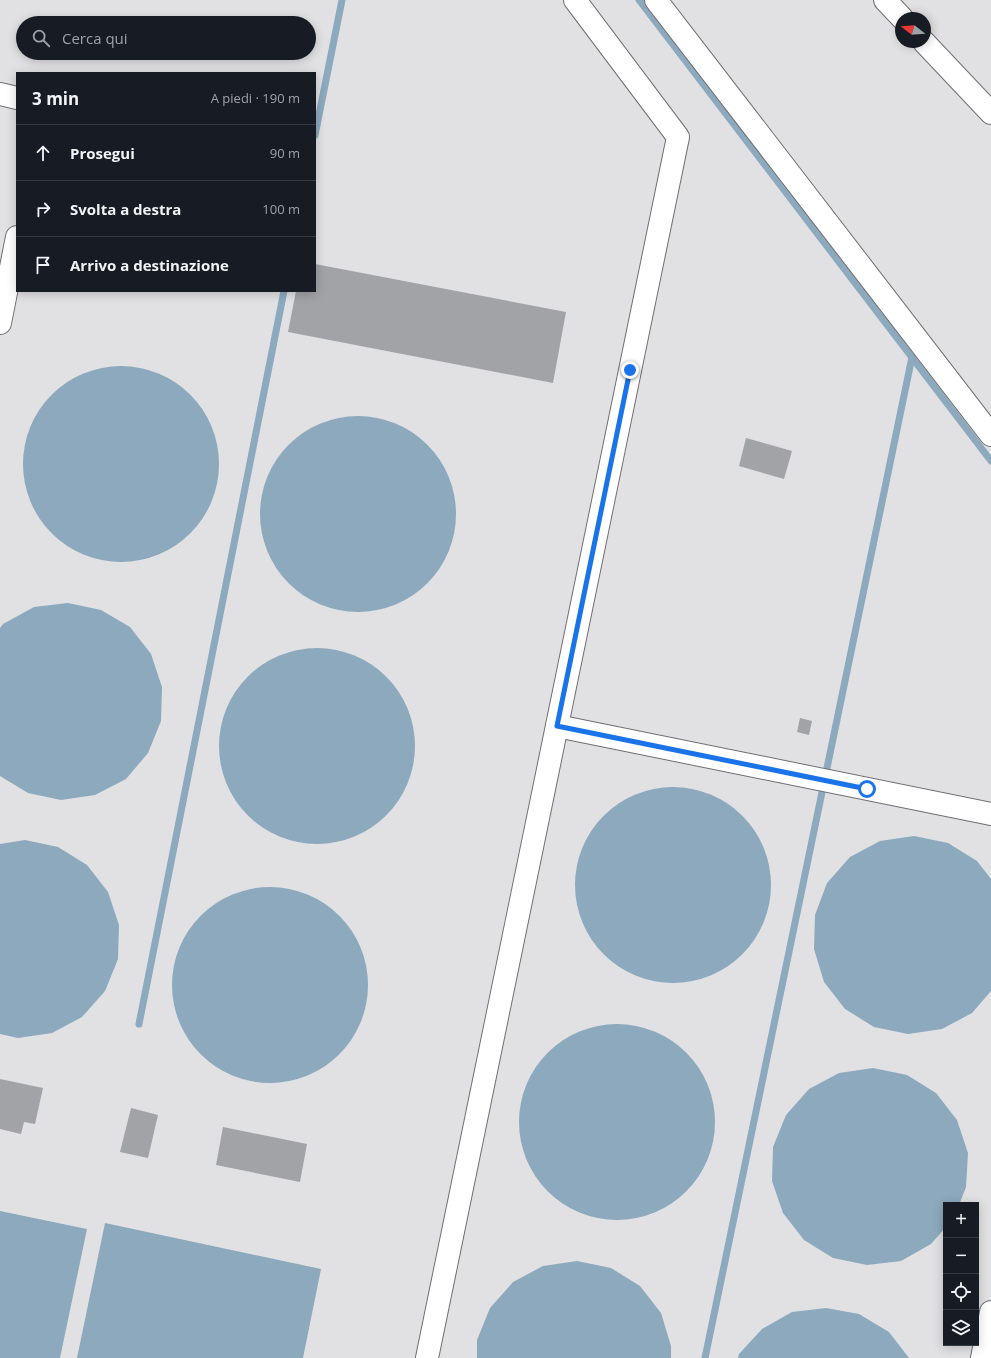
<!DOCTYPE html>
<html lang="it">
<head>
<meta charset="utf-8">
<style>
  body { margin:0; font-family:"Open Sans",sans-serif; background:#242831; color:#f1f3f6 }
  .controls { position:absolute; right:12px; bottom:12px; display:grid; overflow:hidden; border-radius:0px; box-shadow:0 2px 10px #0003 }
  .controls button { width:36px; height:36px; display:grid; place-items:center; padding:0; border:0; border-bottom:1px solid #363941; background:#171b24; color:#f1f3f6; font:20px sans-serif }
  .compass { position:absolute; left:895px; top:12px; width:36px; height:36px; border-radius:50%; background:#171b24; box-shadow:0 2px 10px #0003; rotate:287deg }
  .stop { position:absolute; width:12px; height:12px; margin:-9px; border:3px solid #1a73e8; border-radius:50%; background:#fff }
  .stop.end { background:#1a73e8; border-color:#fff; box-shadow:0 1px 4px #0008 }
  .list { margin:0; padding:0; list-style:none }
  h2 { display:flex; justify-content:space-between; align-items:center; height:52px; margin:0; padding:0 16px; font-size:17px }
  h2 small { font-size:13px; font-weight:400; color:#9ea1a6 }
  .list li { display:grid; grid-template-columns:26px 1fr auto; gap:12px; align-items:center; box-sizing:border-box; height:56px; padding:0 16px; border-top:1px solid #363941 }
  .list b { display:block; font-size:15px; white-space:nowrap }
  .list em { font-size:13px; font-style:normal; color:#9ea1a6 }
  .icon { flex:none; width:22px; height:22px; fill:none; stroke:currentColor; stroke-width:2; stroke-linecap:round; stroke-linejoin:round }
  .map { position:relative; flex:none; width:991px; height:1358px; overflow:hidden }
  .search { position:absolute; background:#171b24; box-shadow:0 2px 10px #0003; left:16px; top:16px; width:300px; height:44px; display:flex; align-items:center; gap:10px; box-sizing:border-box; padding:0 14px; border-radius:22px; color:#9ea1a6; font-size:15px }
  .panel { position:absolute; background:#171b24; box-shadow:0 2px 10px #0003; left:16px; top:72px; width:300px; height:220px; border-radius:0px }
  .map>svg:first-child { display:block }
  .water { fill:#8ca9be }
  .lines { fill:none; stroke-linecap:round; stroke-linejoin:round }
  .stream { stroke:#8ca9be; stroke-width:7 }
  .building { fill:#a2a3a6 }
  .minor-casing { stroke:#6f6e71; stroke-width:24 }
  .minor { stroke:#fff; stroke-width:22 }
  .route { stroke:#1a73e8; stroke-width:5 }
</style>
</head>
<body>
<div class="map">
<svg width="991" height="1358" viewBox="0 0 991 1358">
  <rect width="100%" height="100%" fill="#e1e1e4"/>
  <g class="water">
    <circle cx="121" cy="464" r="98"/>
    <circle cx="358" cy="514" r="98"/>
    <path d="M68,603L101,610L130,627L151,654L162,687L161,721L148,753L126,779L95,795L61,800L28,793L0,776V628L3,624L34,607Z"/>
    <circle cx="317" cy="746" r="98"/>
    <circle cx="673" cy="885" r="98"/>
    <path d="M914,836L948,843L977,861L991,879V991L972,1013L942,1029L908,1034L874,1027L845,1009L824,982L814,949L815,915L827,883L850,857L880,841Z"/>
    <path d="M25,840L58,847L87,865L108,892L119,925L118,959L105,991L82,1017L52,1033L18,1038L0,1034V844Z"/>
    <circle cx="270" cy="985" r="98"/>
    <circle cx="617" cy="1122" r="98"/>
    <path d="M873,1068L907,1075L936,1093L957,1120L968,1153L966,1187L959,1205H946V1227L931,1244L901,1261L867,1265L833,1258L804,1240L783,1213L772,1181L773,1147L786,1115L809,1089L839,1073Z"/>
    <path d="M0,1211L87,1229L60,1358H0Z"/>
    <path d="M105,1223L321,1269L303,1358H77Z"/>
    <path d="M577,1261L611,1268L640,1286L661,1313L671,1346V1358H477V1340L490,1308L513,1282L543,1266Z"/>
    <path d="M826,1308L859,1314L889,1332L909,1358H738L739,1354L762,1329L792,1312Z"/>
  </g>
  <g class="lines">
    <g class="stream">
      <path d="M639,0L991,461"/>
      <path d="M315,135L342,0"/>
      <path d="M139,1024L284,291"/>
      <path d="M705,1358L912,357"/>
    </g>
  </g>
  <g class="building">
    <path d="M315,264L566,312L553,383L288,332L296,291H315Z"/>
    <path d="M746,438L792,451L784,479L739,466Z"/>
    <path d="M800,718L812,721L809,735L797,732Z"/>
    <path d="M0,1079L43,1088L35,1124L24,1122L21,1134L0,1129Z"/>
    <path d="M131,1108L158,1115L148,1158L120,1152Z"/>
    <path d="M223,1127L307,1144L300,1182L216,1165Z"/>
  </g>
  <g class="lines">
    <g class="minor-casing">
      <g id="minor">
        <path d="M656,0L991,435"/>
        <path d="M885,0L902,18"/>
        <path d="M924,42L991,113"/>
        <path d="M0,94L17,98"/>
        <path d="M0,323L17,237"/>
        <path d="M557,726L991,814"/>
        <path d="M427,1358L678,137L575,0"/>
        <path d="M982,1358L991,1312"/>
      </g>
    </g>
    <use href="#minor" class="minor"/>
  </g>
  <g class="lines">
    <path class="route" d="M630,370L557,726L867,789"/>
  </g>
</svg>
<div class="controls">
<button>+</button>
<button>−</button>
<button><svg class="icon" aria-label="locate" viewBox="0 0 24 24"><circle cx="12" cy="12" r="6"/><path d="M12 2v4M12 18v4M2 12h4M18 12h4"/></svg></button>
<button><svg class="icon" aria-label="layers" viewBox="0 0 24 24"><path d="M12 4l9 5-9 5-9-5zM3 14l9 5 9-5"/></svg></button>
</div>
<svg class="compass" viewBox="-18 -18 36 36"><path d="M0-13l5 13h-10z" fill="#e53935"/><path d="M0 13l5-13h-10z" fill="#9ea1a6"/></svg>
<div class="stop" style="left:867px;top:789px"></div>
<div class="stop end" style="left:630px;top:370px"></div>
<div class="search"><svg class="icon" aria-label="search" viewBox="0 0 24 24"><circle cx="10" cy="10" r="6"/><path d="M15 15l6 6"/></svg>Cerca qui</div>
<section class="panel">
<h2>3 min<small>A piedi · 190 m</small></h2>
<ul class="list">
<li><svg class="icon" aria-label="ahead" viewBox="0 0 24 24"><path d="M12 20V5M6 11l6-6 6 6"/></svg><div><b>Prosegui</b></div><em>90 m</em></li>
<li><svg class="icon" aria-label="right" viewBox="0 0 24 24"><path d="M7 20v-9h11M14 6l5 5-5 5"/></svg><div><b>Svolta a destra</b></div><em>100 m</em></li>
<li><svg class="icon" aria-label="arrive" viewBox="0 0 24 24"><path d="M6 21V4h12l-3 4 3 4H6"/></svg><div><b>Arrivo a destinazione</b></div></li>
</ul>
</section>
</div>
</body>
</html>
